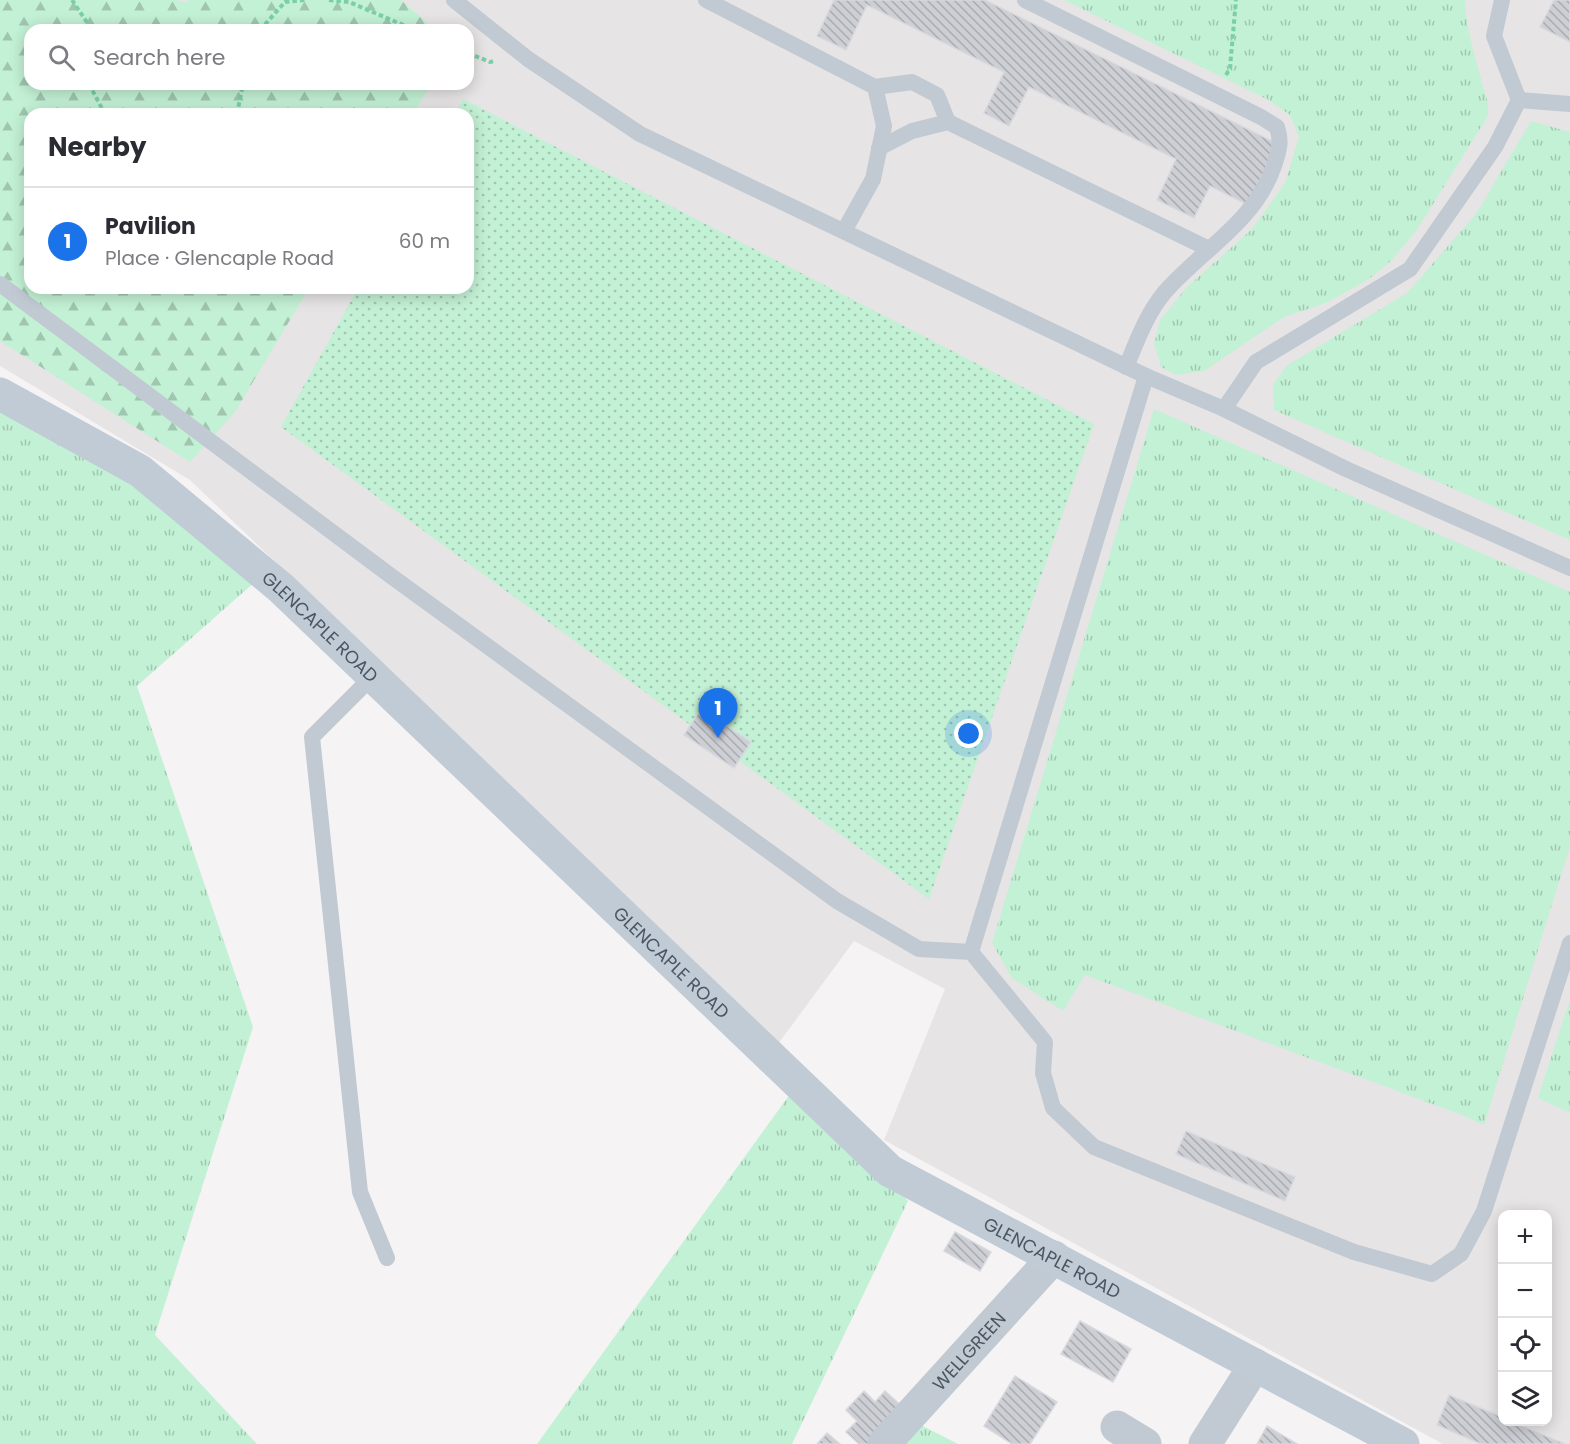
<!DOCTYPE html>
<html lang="en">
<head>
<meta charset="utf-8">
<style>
  body { margin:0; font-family:Poppins,sans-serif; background:#f2f2f3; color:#2b2b33 }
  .controls { position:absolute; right:18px; bottom:18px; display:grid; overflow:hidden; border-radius:12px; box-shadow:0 3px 15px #0003 }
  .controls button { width:54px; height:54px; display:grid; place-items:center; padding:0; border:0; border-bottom:2px solid #e1e1e2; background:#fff; color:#2b2b33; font:30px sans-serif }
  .you { position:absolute; left:969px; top:734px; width:21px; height:21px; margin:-15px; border:4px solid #fff; border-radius:50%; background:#1a73e8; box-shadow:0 0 0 9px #1a73e833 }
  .badge { display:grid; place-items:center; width:39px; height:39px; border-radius:50%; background:#1a73e8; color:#fff; font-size:20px; font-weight:700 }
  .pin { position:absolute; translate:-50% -50px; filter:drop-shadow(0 2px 3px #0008) }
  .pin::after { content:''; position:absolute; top:32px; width:21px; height:18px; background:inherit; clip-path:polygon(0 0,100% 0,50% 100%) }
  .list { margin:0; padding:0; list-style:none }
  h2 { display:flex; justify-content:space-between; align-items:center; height:78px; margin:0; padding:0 24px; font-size:26px }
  h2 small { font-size:20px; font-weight:400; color:#7c7c81 }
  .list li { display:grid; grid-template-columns:39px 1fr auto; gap:18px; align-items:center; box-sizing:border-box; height:108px; padding:0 24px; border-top:2px solid #e1e1e2 }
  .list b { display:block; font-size:22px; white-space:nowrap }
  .list p { margin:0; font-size:20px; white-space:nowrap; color:#7c7c81 }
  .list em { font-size:20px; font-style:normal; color:#7c7c81 }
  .icon { flex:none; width:33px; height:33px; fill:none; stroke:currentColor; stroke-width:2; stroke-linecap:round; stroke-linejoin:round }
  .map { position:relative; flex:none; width:1570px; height:1444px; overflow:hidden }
  .search { position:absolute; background:#fff; box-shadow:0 3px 15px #0003; left:24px; top:24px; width:450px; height:66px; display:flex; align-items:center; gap:15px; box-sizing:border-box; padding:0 21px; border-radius:18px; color:#7c7c81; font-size:22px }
  .panel { position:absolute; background:#fff; box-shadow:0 3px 15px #0003; left:24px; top:108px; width:450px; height:186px; border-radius:18px }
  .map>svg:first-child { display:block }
  .education { fill:#e6e4e5; fill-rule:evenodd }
  .grass { fill:url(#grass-tufts) }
  .forest { fill:url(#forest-firs) }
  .park { fill:url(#park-dots) }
  .building { fill:url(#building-back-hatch); stroke:#d7d9de; stroke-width:1.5 }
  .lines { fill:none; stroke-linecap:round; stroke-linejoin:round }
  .path { stroke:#7ad0a6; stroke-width:4; stroke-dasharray:4.5 3; stroke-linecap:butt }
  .service { stroke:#c1cad2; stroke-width:16 }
  .minor { stroke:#c1cad2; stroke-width:33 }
  .secondary { stroke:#c1cbd6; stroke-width:33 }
  .labels { text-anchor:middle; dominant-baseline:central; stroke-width:4.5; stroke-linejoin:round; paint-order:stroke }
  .street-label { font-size:18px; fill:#4a5661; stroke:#fff }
</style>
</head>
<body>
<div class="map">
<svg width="1570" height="1444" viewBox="0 0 1570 1444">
  <defs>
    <pattern id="grass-tufts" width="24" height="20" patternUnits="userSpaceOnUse" patternTransform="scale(1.5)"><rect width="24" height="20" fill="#c3f1d5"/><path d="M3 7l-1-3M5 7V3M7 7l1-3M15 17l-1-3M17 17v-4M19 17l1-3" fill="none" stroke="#a0c6b0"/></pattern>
    <pattern id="forest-firs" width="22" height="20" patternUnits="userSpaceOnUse" patternTransform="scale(1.5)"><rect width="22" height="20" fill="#c3f1d5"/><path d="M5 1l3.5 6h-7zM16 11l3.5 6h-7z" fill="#a0c6b0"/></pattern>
    <pattern id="park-dots" width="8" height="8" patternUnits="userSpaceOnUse" patternTransform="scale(1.5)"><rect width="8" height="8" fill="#c3f1d5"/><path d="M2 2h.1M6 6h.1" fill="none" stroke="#a0c6b0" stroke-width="1.8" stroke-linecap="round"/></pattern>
    <pattern id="building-back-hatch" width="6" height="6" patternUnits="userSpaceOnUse" patternTransform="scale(1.5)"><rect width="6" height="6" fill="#cdcfd5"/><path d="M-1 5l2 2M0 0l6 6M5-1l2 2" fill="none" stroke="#a8abb0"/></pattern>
  </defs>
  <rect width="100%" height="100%" fill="#f5f3f3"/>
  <path class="education" d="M0,0H1570V1444H1443L884,1140L945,989L854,941L778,1044L190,480L0,366ZM30,30H468V84H30ZM30,114H468V288H30ZM1502,1214H1548V1422H1502Z"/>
  <g class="grass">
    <path d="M1064,0H1465C1466,27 1474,53 1481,79C1485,97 1489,96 1488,116L1416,231L1392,260L1369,279L1326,303L1284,317L1204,371L1176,375L1161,367L1154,344L1160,320L1187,287L1252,229L1285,183L1299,137L1290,115L1267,99Z"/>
    <path d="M1531,121L1570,132V540L1274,410L1273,385L1286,366L1407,293L1476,214Z"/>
    <path d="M0,394L264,574L137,686L253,1027L155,1335L257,1444H0Z"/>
    <path d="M1154,409L1570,592V846L1484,1125L1462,1115L1085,975L1063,1011L1012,978L992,943Z"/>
    <path d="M1570,999V1113L1538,1098Z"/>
    <path d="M798,1083L908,1201L792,1444H537Z"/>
    <path d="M913,1421L958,1444H891Z"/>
  </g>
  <path class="forest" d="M0,0H175L187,2V0H401L435,30H30V84H431L413,114H30V288H309L235,412L190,462L0,341Z"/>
  <path class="park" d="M463,99L1094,424L929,899L281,427L358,288H468V114H455Z"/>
  <g class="building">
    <path d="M834,0H985L1278,144L1248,205L1210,186L1194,218L1157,200L1176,159L1029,87L1009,126L984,113L1004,72L867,5L846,50L817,36Z"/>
    <path d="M1554,0H1570V42L1540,27Z"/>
    <path d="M701,709L751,742L734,768L684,735Z"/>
    <path d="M1186,1131L1295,1177L1285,1201L1176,1154Z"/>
    <path d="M955,1232L991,1252L980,1271L944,1251Z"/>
    <path d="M1080,1321L1131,1349L1113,1382L1061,1354Z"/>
    <path d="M1015,1376L1057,1402L1030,1444H1012L984,1426Z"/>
    <path d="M864,1391L875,1402L885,1391L905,1409L871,1444H859L846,1432L857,1421L846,1410Z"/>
    <path d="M1449,1395L1502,1417V1422H1512L1565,1444H1481L1437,1425Z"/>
    <path d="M1267,1426L1297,1444H1257Z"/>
    <path d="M827,1433L840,1444H817Z"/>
  </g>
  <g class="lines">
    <g class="path">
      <path d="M72,0L92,30"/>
      <path d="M329,0L349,2L415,30"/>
      <path d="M260,30L285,2L305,0"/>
      <path d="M468,53L490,62L495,61"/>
      <path d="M1226,75L1230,68L1236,0"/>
      <path d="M89,84L105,114"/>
      <path d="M237,114L243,84"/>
    </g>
    <g class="service">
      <path d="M454,0L528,59L640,134L1146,376L1224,409L1346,469L1570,568"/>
      <path d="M706,0L875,87L884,126L873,179L844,231"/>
      <path d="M1025,0L1261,117L1277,127C1282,144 1279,149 1274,166C1255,222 1200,251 1164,293C1146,315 1137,341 1126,367"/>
      <path d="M1502,0L1494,36L1519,100L1570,104"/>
      <path d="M875,87L912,82L937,95L948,122"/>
      <path d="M879,148L912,131L948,122L1209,249"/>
      <path d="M0,284L391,576L837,901L919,949L971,952L1045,1042L1043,1073L1053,1108L1094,1147L1354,1252L1432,1274L1461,1254L1484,1211L1570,943"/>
      <path d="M1224,409L1256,362L1410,269L1495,147L1519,100"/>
      <path d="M373,676L312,737L360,1192L387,1258"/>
      <path d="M971,952L1146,376"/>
    </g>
    <g class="minor">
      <path d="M1117,1427L1145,1444"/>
      <path id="s1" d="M884,1444L1054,1257"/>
      <path d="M1205,1444L1255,1365"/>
    </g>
    <path class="secondary" id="s2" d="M0,394L140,471L281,588L890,1171L1403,1444"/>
  </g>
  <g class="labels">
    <g class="street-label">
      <text stroke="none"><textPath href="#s2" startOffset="398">GLENCAPLE ROAD</textPath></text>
      <text stroke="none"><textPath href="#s2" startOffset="884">GLENCAPLE ROAD</textPath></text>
      <text stroke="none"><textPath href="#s2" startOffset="1370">GLENCAPLE ROAD</textPath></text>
      <text stroke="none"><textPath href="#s1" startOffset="126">WELLGREEN</textPath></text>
    </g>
  </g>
</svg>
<div class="controls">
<button>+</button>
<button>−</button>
<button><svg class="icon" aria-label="locate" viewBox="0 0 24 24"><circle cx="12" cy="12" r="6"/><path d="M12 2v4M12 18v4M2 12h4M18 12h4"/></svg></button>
<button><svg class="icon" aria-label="layers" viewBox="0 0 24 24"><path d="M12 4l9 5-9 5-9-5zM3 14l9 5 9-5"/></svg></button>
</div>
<div class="you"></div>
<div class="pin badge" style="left:718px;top:738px">1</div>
<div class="search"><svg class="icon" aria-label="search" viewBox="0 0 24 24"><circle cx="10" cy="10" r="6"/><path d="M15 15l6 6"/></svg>Search here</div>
<section class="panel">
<h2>Nearby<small></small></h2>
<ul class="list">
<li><span class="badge">1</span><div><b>Pavilion</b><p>Place · Glencaple Road</p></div><em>60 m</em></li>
</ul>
</section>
</div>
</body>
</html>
